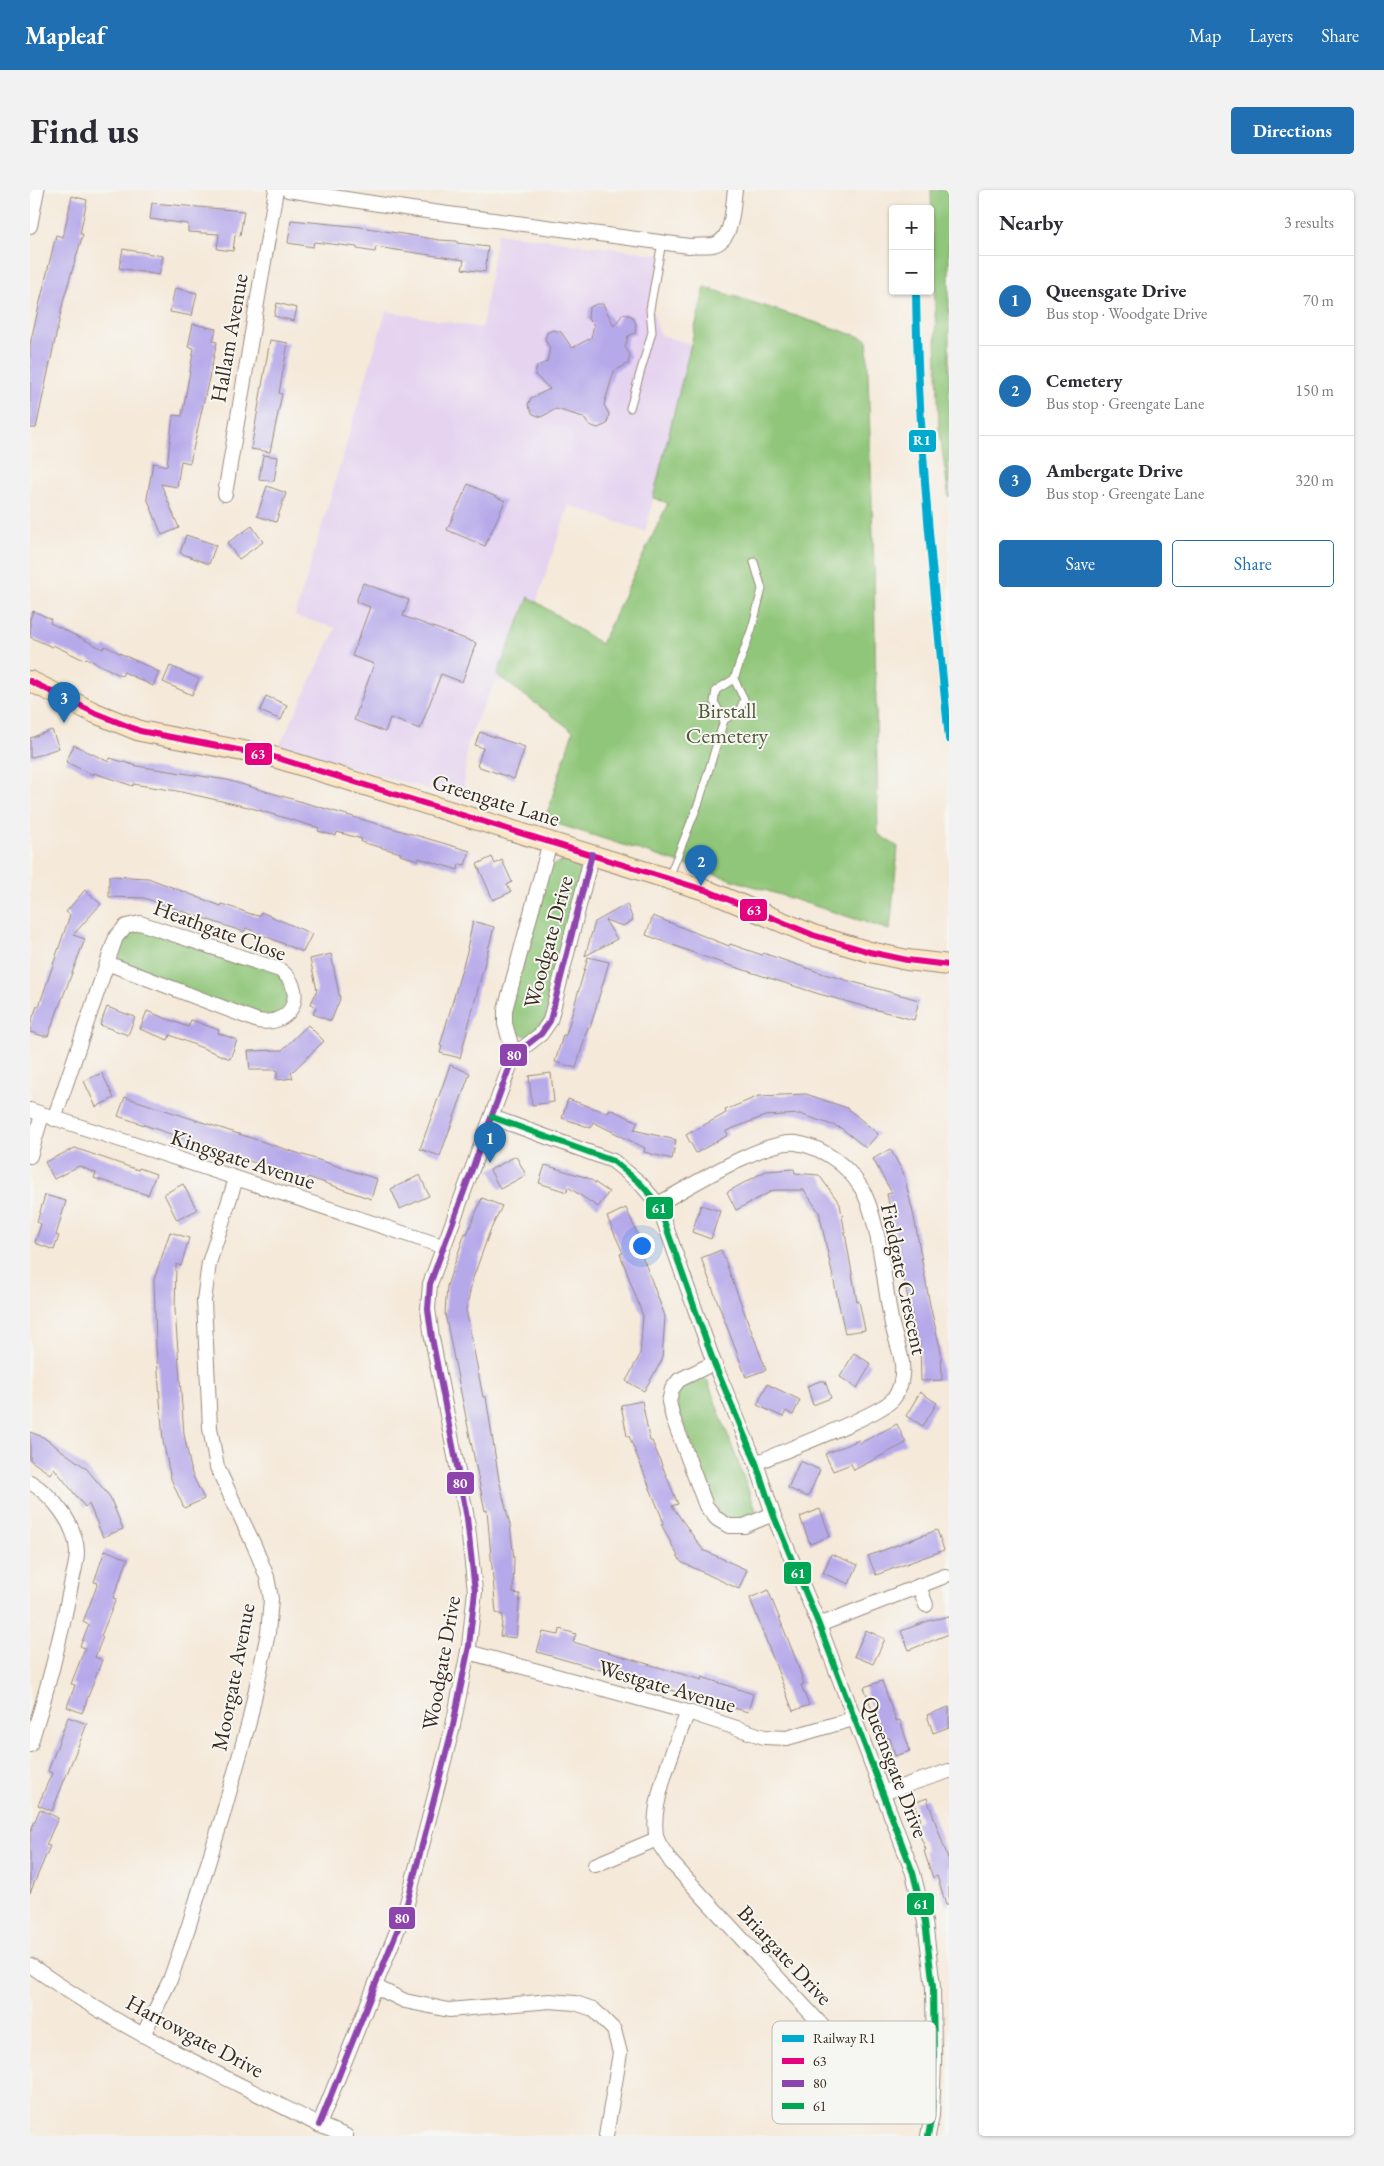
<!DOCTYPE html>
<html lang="en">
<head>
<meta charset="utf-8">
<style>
  body { margin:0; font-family:"EB Garamond",serif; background:#f2f2f3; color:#2b2b33 }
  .controls { position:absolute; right:15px; top:15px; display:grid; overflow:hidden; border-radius:5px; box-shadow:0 1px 4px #0004 }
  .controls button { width:45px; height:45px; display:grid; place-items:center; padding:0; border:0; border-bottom:1px solid #e1e1e2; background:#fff; color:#2b2b33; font:25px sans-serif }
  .you { position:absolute; left:611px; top:1055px; width:18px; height:18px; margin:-12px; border:4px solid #fff; border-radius:50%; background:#1a73e8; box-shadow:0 0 0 8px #1a73e833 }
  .badge { display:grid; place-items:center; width:32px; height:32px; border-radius:50%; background:#1f6fb2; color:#fff; font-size:16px; font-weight:700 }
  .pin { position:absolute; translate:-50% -41px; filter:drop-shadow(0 1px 2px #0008) }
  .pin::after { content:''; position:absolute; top:26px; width:18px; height:15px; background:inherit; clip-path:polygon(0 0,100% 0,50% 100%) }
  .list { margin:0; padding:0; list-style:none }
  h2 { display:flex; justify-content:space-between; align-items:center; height:65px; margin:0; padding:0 20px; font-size:21px }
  h2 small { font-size:16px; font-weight:400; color:#7c7c81 }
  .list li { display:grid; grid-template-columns:32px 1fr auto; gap:15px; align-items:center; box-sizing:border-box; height:90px; padding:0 20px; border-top:1px solid #e1e1e2 }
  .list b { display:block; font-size:19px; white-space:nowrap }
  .list p { margin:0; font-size:16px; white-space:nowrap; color:#7c7c81 }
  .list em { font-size:16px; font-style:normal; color:#7c7c81 }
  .actions { display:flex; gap:10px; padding:15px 20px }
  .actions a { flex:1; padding:11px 0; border:1px solid #1f6fb2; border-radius:5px; text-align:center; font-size:18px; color:#1f6fb2 }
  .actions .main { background:#1f6fb2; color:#fff }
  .map { position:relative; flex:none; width:919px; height:1946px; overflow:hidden; border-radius:5px }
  header { display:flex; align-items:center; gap:30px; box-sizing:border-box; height:70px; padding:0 25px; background:#1f6fb2; color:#fff }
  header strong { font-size:24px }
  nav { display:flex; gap:28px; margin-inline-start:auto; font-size:18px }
  .intro { display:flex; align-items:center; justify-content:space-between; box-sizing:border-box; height:120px; padding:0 30px }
  h1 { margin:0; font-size:35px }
  .button { padding:12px 22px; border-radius:5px; background:#1f6fb2; color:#fff; font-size:18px; font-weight:700 }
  main { display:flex; gap:30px; padding:0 30px }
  aside { flex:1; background:#fff; border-radius:5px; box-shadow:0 1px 4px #0004 }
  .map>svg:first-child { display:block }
  .built { fill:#e5d3f0 }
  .green { fill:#90c679; stroke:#66784c }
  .building { fill:#b6a9ea }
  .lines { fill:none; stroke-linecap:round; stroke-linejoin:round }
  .lane-casing { stroke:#988a7c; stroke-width:9 }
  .street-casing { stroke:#988a7c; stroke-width:16 }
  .secondary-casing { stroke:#988a7c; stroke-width:22 }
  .lane { stroke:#fff; stroke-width:7 }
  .street { stroke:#fff; stroke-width:14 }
  .secondary { stroke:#fbe6c4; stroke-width:20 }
  .bus-1-casing { stroke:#f6f6f2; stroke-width:10 }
  .bus-2-casing { stroke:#f6f6f2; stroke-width:10 }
  .bus-3-casing { stroke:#f6f6f2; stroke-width:10 }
  .bus-1 { stroke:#e5007d; stroke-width:6 }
  .bus-2 { stroke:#8e44ad; stroke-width:6 }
  .bus-3 { stroke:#00a651; stroke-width:6 }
  .rail-1-casing { stroke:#f6f6f2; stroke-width:11 }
  .rail-1 { stroke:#00a9ce; stroke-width:8 }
  .labels { text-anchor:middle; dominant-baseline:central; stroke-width:4; stroke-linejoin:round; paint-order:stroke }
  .street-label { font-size:22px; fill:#3b2a1e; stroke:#f6f6f2 }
  .park-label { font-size:22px; fill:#545939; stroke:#f6f6f2 }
  .key { fill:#f6f6f2; stroke:#beb9b2; stroke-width:1 }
  .key-label { font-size:14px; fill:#3b2a1e }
  .line-badge { stroke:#f6f6f2; stroke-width:2 }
  .badge-label { font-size:14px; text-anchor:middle; font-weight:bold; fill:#fff }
</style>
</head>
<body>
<header>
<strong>Mapleaf</strong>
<nav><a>Map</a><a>Layers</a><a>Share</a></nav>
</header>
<div class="intro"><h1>Find us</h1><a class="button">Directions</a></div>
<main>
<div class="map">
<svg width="919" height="1946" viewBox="0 0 919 1946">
  <rect width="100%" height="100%" fill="#f6f6f2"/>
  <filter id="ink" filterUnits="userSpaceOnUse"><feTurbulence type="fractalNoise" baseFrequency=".02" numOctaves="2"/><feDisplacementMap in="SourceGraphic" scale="10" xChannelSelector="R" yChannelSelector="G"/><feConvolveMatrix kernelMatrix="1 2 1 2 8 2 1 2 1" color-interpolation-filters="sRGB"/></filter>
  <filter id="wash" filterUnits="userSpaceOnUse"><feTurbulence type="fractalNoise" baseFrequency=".0096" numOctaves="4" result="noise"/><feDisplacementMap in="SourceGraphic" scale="20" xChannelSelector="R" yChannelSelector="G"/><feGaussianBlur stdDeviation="1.12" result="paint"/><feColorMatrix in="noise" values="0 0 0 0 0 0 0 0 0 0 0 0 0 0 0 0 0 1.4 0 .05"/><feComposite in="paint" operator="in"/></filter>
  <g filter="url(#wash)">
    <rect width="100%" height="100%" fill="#f5e9d9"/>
    <path class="built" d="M467,43L632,65L622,117L630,145L661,154L615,342L539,315L480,490L466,491L448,526L437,556L433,609L249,557L306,438L265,426L356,121L452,138Z"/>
    <g class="green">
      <path d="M901,0H919V307L909,238Z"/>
      <path d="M675,97L837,149L844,380L848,644L868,657L860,740L515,630L543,541L467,485L499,407L571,454L638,313L623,308Z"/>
      <path d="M535,671L549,677L553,689L514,831L501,846C482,845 480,837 481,819L517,680L525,674Z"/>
      <path d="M96,736L250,780L264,811L238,832L77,773Z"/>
      <path d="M669,1187L677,1190L726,1320L718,1329L699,1330L689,1323L648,1219L647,1207L649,1198Z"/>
    </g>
    <g id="blocks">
      <g class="building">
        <path d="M42,6L57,10L50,44H53L34,108L6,238H0V154L26,45L33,47Z"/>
        <path d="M122,13L214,21L210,46L205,45L203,61L187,59L189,44L158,42V34L120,29Z"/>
        <path d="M261,30L331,37L409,50L427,51V53L458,57L455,82L432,79L434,70L346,57L345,62L327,59V57L284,52L283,57L258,53Z"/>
        <path d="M93,59L133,66L129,85L89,78Z"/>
        <path d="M145,98L167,103L162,126L140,122Z"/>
        <path d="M247,113L267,118L264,131L244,126Z"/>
        <path d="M566,114H573L584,136L593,124L602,126L606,134L605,143L598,146L595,157L600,165L598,174L584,181L574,215L579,224L577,234L568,238L559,235L553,227L526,219L511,227L503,224L498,215L501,208L520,199L505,185L507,176L517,172L520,158L515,150L517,143L523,140L531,142L542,158L561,148L564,135L558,129L559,118Z"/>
        <path d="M163,134L186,139L183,151L187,152L160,273L151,271L147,297L131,294L149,338L132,345L117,308L123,273L137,276L143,225L152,226L164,158L158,157Z"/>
        <path d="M240,150L258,153L249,203L252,204L240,262L221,259Z"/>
        <path d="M233,265L248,267L244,291L229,289Z"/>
        <path d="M438,294L475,311L455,356L417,340Z"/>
        <path d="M237,296L256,303L246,332L227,326Z"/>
        <path d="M222,336L233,352L209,369L197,353Z"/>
        <path d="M156,345L186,355L179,374L150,363Z"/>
        <path d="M333,393L379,410L373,426L446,453L432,492L411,484L390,539L360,528L355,542L324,530L344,474L322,466L340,417L326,412Z"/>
        <path d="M3,421L21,429L20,433L73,459L75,456L129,482L123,496L94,482L92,486L56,468L54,470L23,455L22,457L0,447V429Z"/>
        <path d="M140,476L169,489L162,505L133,492Z"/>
        <path d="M236,506L257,515L251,530L230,521Z"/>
        <path d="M22,540L29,558L0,568V548Z"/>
        <path d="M450,542L495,557L484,589L447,576L453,558L445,555Z"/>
        <path d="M44,555L79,572L80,568L107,576L197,590L440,661L435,675L429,674L428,680L389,668L388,670L370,665L371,663L331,652L332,649L307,642L306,646L288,641L289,638L218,617L147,601L103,594V596L64,583L63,585L36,572Z"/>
        <path d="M462,667L465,674L472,670L482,692L477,695L481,702L463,710L447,674Z"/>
        <path d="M79,686L118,688L191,716L192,714L224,725L229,726L231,722L282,744L273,762L216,738L214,742L114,708L79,707Z"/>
        <path d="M55,700L71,714L43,745L55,749L18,846H13L0,842V835L7,816H9L40,725L36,722Z"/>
        <path d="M597,714L603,730L593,736L575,730L587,749L555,766L565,732Z"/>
        <path d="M623,726L699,756L700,754L732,765L733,763L794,784L889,810L884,830L789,804L683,770L616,745Z"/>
        <path d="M443,731L464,737L430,868L410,863L412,856H410L438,758H437Z"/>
        <path d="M301,764L310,809L301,831L283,824L286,817L281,814L287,800L280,769Z"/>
        <path d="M558,767L579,772L560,838L558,837L546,878L525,872L533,845H536Z"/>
        <path d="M77,817L105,827L98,845L70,835Z"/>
        <path d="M117,821L158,837L161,830L189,840L188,843L207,850L200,869L140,845L138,850L110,839Z"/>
        <path d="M278,835L294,851L261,883L263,888L247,890V880H220L218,861L252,860Z"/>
        <path d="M420,875L440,883L410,966L390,959Z"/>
        <path d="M72,883L84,908L66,917L54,891Z"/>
        <path d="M521,883L524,912L502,915L499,886Z"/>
        <path d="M776,904L817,918L848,944L836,958L811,938L770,924L735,926L696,941L698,945L666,963L656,945L696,923L695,920L729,906Z"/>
        <path d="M95,907L347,989L341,1009L278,987L277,989L237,977L88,926Z"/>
        <path d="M538,909L578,923L580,919L608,932L604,940L646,950L642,969L614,962L615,958L563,932L561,938L532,928Z"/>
        <path d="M45,958L108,980L109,978L126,984L118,1005L64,988L66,983L49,976L24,989L15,972Z"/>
        <path d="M860,959L873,982L884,1027L900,1115L911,1162L912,1190L891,1191L890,1153L887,1154L857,1004L862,1003L843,969Z"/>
        <path d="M486,966L496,985L470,999L460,980Z"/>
        <path d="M515,975L558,988L579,1002L568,1017L538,997L537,1002L509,993Z"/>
        <path d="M764,979L765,983L789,985L810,1014L827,1112L829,1111L835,1140L815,1143L789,1022L774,1000H744L706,1020L697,1002L736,981Z"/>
        <path d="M390,985L399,1006L370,1019L361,999Z"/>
        <path d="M153,994L167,1020L147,1030L134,1004Z"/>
        <path d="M15,1005L36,1011L26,1045L29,1046L24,1060L5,1053L11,1034L7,1032Z"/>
        <path d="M452,1008L472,1016L460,1041L443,1088L436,1119L453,1207H456L469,1290L480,1335L484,1369L483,1403L490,1404L486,1448L470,1446L473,1425L466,1423L457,1320L455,1321L415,1124L417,1096L435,1043L437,1044Z"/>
        <path d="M671,1015L690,1021L681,1049L662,1042Z"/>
        <path d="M596,1018L608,1045L605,1047L635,1126L632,1170L614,1201L596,1191L610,1165L613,1126L590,1064L593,1063L577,1027Z"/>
        <path d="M140,1042L159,1048L151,1076L146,1074L145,1120L154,1244L162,1284L174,1309L154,1318L141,1289L133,1251L126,1155L124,1090Z"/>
        <path d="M691,1060L736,1180L716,1187L671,1068Z"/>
        <path d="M824,1163L841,1174L827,1198L810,1187Z"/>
        <path d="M790,1191H795L801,1208L783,1215L777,1196Z"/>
        <path d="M737,1194L770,1210L763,1225L756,1221L753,1227L727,1215Z"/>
        <path d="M890,1202L907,1213L893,1236L876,1226Z"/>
        <path d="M612,1211L620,1251H622L648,1314L642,1316L673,1360L717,1380L709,1399L651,1372L631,1334L634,1333L599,1246H597L591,1215Z"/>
        <path d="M867,1234L876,1253L824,1280L821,1274L803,1281L795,1264L829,1250L830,1253Z"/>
        <path d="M0,1242L13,1247L56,1278L80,1307L93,1339L73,1347L59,1314L55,1317L24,1278L20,1284L0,1270Z"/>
        <path d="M770,1271L790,1280L778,1307L758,1298Z"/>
        <path d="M790,1319L800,1346L780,1354L770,1327Z"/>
        <path d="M907,1340L914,1360L846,1385L838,1366Z"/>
        <path d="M75,1360L98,1369L83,1408L86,1409L71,1446L73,1447L65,1467L72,1470L52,1523L37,1517L45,1495L41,1494L55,1458L50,1456L59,1435L53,1432L68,1393L64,1392Z"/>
        <path d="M801,1364L828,1375L819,1394L793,1383Z"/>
        <path d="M738,1400L765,1467L774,1494L771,1495L779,1515L763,1521L720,1408Z"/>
        <path d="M919,1426V1444L879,1460L871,1441L898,1431Z"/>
        <path d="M530,1439L546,1444L543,1452L672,1490V1487L723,1504L718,1522L507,1462L513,1442L529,1445Z"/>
        <path d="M836,1440L855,1449L843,1474L824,1466Z"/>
        <path d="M852,1491L866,1531L870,1530L880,1561L865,1566L860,1548L853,1550L834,1497Z"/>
        <path d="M919,1517V1537L903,1543L897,1525Z"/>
        <path d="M38,1527L57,1534L22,1621L8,1615L22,1583L18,1581Z"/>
        <path d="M897,1608L919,1671V1715H916L907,1686L903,1688L894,1661L896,1660L885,1633L891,1630L884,1613Z"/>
        <path d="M10,1619L28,1628L16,1655L20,1656L0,1703V1642Z"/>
      </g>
    </g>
  </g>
  <g filter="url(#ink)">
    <use href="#blocks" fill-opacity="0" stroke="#988a7c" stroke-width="1"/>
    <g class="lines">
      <g class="lane-casing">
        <g id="lane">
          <path d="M600,218L622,142L620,119L632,52"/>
          <path d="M694,530L710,520L714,509L704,489"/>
          <path d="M639,687L669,612L694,530L684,512L686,500L704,489L722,438L732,399L724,372"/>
        </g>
      </g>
      <g class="street-casing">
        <g id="street">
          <path d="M258,0L381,19L659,56C667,55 676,56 683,55C704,50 702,17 705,0"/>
          <path d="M0,36L7,0"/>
          <path d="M195,304L246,0"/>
          <path d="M484,865L475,834V820L520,652"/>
          <path d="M0,920L412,1056"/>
          <path d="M462,927L583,971L610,993L628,1014L684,1173L726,1273L743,1324L789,1435L883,1683L895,1732L903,1797L904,1871L902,1925L898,1946"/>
          <path d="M24,929L86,747L96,736L110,733L250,780C278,800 263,837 228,831L77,773"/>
          <path d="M0,966L12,925"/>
          <path d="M628,1014C658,998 734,949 766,953C792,957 816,974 830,996C849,1025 854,1094 861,1129C863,1143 870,1158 872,1173C873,1185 871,1200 863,1209C851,1225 750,1262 726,1273"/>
          <path d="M684,1173L649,1190L642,1199L639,1212L643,1228L676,1316L687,1329L699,1336H714L743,1324"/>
          <path d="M0,1292C23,1306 46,1334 47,1362C47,1374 42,1388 40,1400C30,1451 16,1505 0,1555"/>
          <path d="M889,1396L896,1415"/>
          <path d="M789,1435L915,1386"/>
          <path d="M438,1462L658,1522L734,1547L757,1548L823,1529"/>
          <path d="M658,1522C646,1552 618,1618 627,1649C630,1657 637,1665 641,1672L810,1855C839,1879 869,1872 904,1871"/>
          <path d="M852,1603L919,1581"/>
          <path d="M565,1675L627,1649"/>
          <path d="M0,1775C89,1839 192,1885 289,1935L316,1946"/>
          <path d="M346,1797L375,1811L419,1820L520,1811L545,1813L563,1819L584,1840L590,1863L576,1946"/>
          <path d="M113,1845L140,1790L158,1738L192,1628L219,1532L238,1443L241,1409L237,1387L224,1355L187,1277L180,1238L174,1111L179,1073L206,989"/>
          <path d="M289,1935L375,1721L422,1540L439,1456L445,1401L437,1328L402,1148L398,1119L400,1094L484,865L511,844L520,831L562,664"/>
        </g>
      </g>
      <g class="secondary-casing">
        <path id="secondary" d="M0,491L65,523L110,541L244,567L678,701L783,745L840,762L877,770L919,775"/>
      </g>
      <use href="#lane" class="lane"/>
      <use href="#street" class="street"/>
      <use href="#secondary" class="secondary"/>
      <g class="bus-1-casing">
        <path id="bus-1" d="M0,491L65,523L110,541L244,567L678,701L783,745L840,762L877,770L919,775"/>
      </g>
      <g class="bus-2-casing">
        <path id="bus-2" d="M289,1935L375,1721L422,1540L439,1456L445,1401L437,1328L402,1148L398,1119L400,1094L484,865L511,844L520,831L562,664"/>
      </g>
      <g class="bus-3-casing">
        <path id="bus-3" d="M462,927L583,971L610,993L628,1014L684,1173L726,1273L743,1324L789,1435L883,1683L895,1732L903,1797L904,1871L902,1925L898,1946"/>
      </g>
      <use href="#bus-1" class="bus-1"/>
      <use href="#bus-2" class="bus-2"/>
      <use href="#bus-3" class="bus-3"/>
      <g class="rail-1-casing">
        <path id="rail-1" d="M886,101C888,251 904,400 919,549"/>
      </g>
      <use href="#rail-1" class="rail-1"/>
    </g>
  </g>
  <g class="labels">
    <g class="street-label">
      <text transform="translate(199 148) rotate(-80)">Hallam Avenue</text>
      <text transform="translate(466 610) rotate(17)">Greengate Lane</text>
      <text transform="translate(190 740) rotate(20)">Heathgate Close</text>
      <text transform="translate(518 752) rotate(-75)">Woodgate Drive</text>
      <text transform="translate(213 969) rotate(18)">Kingsgate Avenue</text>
      <text transform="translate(874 1089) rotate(78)">Fieldgate Crescent</text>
      <text transform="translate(411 1473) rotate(-80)">Woodgate Drive</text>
      <text transform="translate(203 1487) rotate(-79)">Moorgate Avenue</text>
      <text transform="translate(637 1496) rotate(16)">Westgate Avenue</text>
      <text transform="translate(865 1577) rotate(69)">Queensgate Drive</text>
      <text transform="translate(755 1765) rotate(47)">Briargate Drive</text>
      <text transform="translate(165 1846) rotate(28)">Harrowgate Drive</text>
    </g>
    <g class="park-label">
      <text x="697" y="520">Birstall<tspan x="697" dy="25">Cemetery</tspan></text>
    </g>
  </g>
  <rect x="742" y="1831" width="164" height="103" rx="8" class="key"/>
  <rect x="752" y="1845" width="22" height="7" fill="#00a9ce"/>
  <rect x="752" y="1868" width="22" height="6" fill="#e5007d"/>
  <rect x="752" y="1890" width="22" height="7" fill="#8e44ad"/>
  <rect x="752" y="1913" width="22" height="6" fill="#00a651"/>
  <g class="key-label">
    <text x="783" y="1853">Railway R1</text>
    <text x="783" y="1876">63</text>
    <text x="783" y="1898">80</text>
    <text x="783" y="1921">61</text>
  </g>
  <g class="line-badge">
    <rect x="878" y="239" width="29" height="24" rx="5" fill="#00a9ce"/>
    <rect x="214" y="552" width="29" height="24" rx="5" fill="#e5007d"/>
    <rect x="709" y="708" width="29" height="24" rx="5" fill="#e5007d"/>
    <rect x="469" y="853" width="29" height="24" rx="5" fill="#8e44ad"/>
    <rect x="615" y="1006" width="29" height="24" rx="5" fill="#00a651"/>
    <rect x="416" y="1281" width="29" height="24" rx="5" fill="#8e44ad"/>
    <rect x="753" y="1371" width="29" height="24" rx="5" fill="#00a651"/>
    <rect x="876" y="1702" width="29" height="24" rx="5" fill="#00a651"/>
    <rect x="358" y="1716" width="28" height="24" rx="5" fill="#8e44ad"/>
  </g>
  <g class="badge-label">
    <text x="892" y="255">R1</text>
    <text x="228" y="569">63</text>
    <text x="724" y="725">63</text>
    <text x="484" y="870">80</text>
    <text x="629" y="1023">61</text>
    <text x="430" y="1298">80</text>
    <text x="768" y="1388">61</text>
    <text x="891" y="1719">61</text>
    <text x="372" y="1733">80</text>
  </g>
</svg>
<div class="controls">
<button>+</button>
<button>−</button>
</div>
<div class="you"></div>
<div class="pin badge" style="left:460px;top:973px">1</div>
<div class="pin badge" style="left:671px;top:696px">2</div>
<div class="pin badge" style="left:34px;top:533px">3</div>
</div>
<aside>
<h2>Nearby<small>3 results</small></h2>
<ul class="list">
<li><span class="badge">1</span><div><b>Queensgate Drive</b><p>Bus stop · Woodgate Drive</p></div><em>70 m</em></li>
<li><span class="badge">2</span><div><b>Cemetery</b><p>Bus stop · Greengate Lane</p></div><em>150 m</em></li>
<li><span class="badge">3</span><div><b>Ambergate Drive</b><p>Bus stop · Greengate Lane</p></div><em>320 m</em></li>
</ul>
<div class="actions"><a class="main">Save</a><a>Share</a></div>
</aside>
</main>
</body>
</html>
